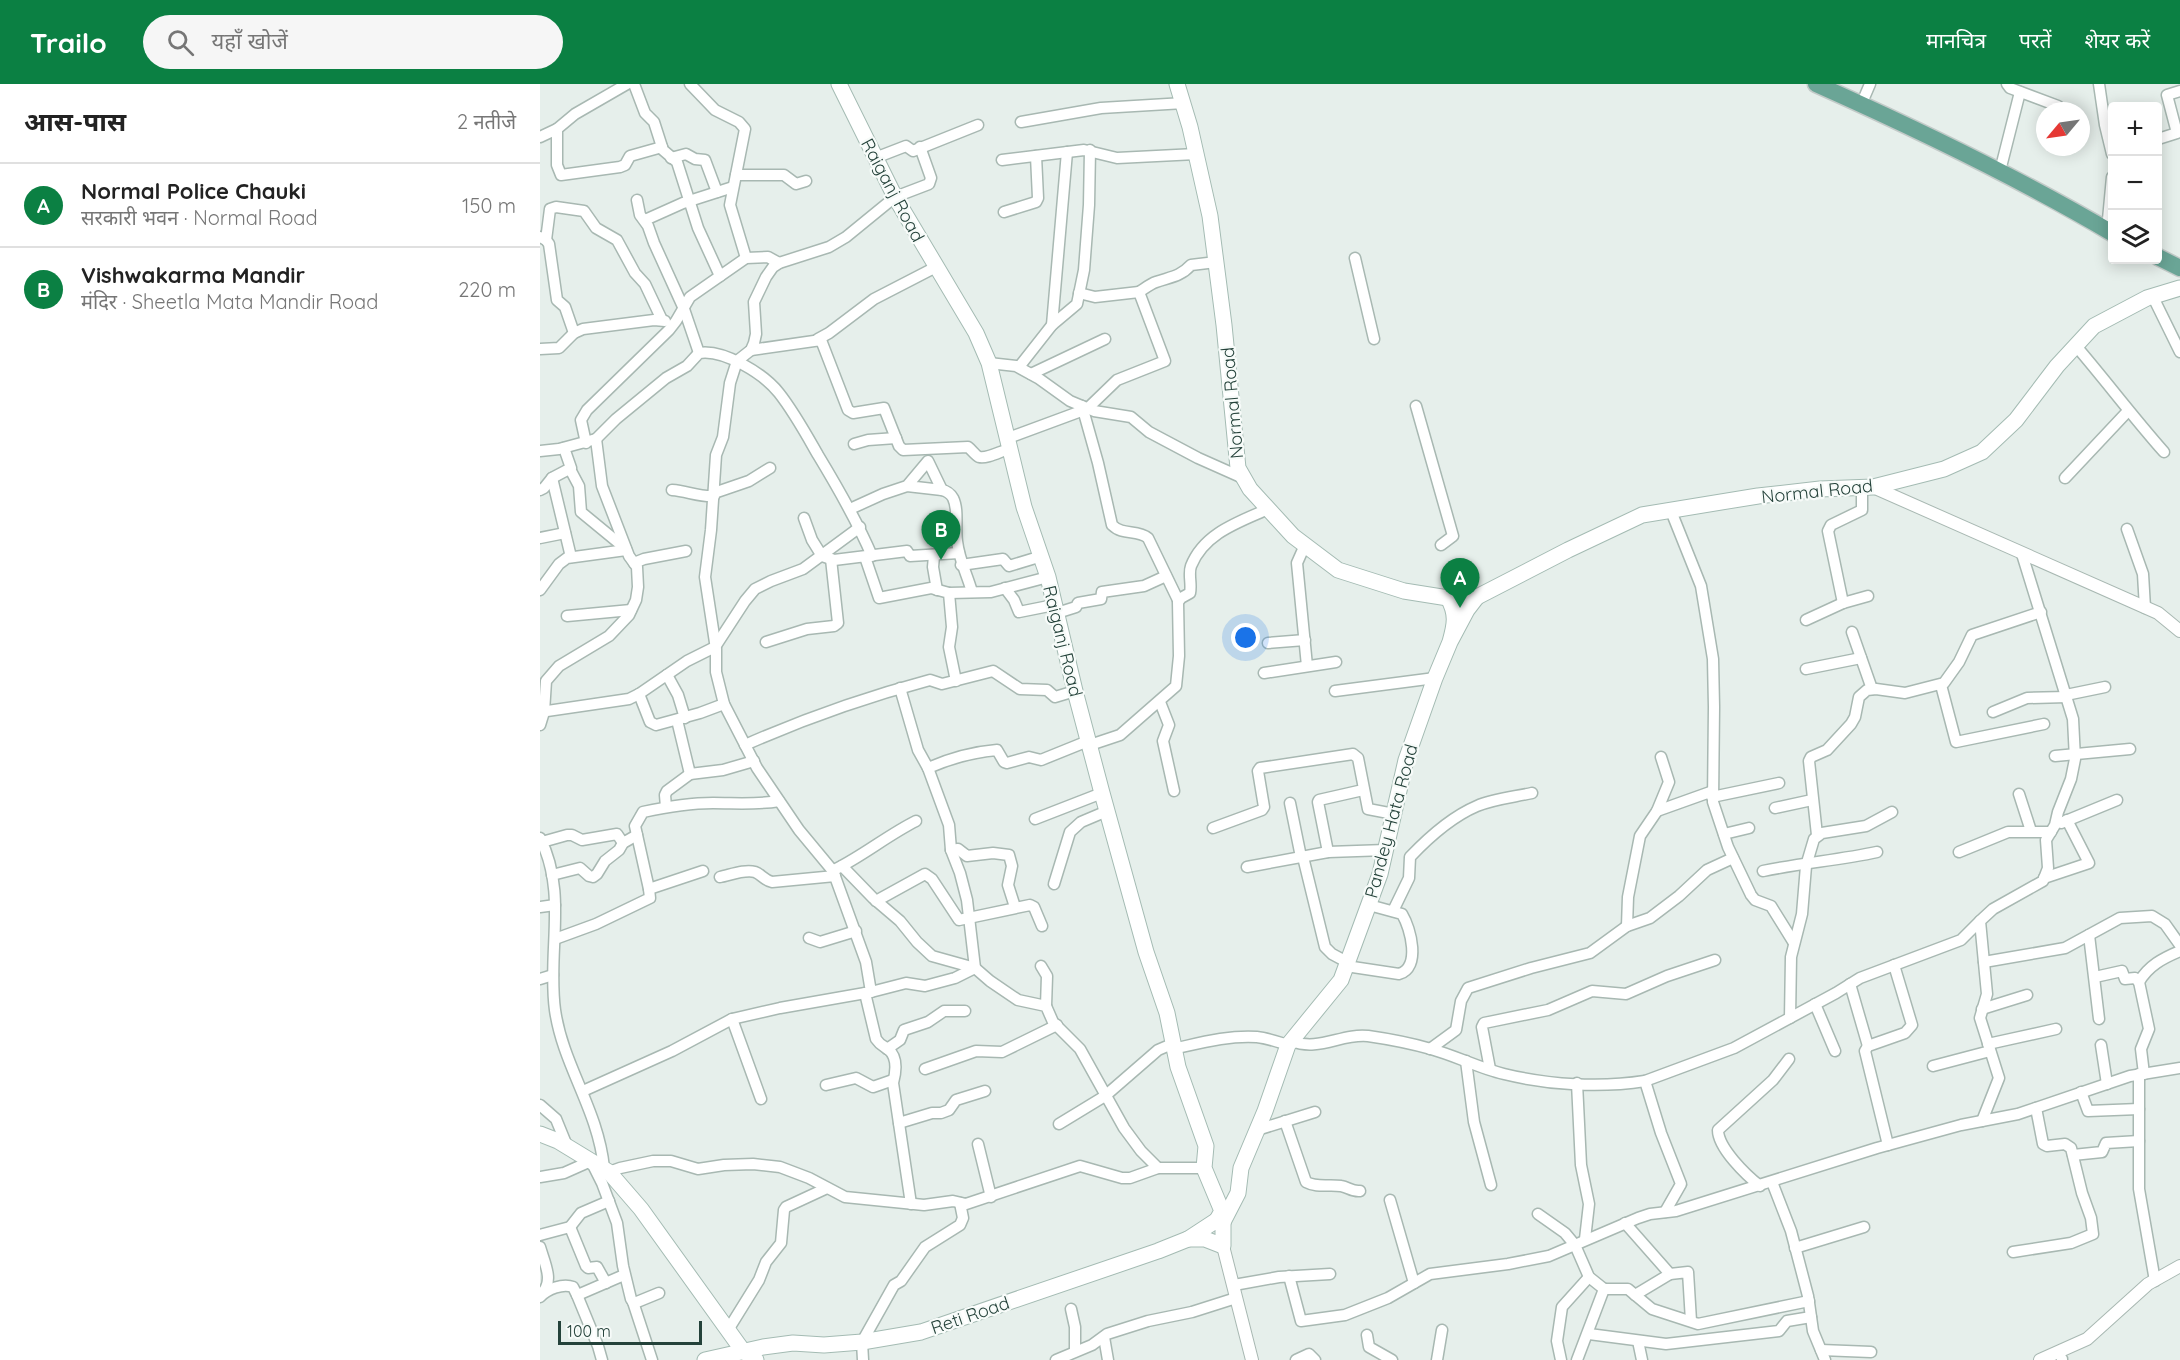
<!DOCTYPE html>
<html lang="hi">
<head>
<meta charset="utf-8">
<style>
  body { margin:0; font-family:Quicksand,"Noto Sans Devanagari",sans-serif; background:#f6f6f6; color:#222 }
  .controls { position:absolute; right:18px; top:18px; display:grid; overflow:hidden; border-radius:6px; box-shadow:0 3px 15px #0003 }
  .controls button { width:54px; height:54px; display:grid; place-items:center; padding:0; border:0; border-bottom:2px solid #e0e0e0; background:#fff; color:#222; font:30px sans-serif }
  .compass { position:absolute; left:1496px; top:18px; width:54px; height:54px; border-radius:50%; background:#fff; box-shadow:0 3px 15px #0003; rotate:241deg }
  .scale { position:absolute; left:18px; bottom:15px; width:144px; box-sizing:border-box; padding-left:6px; border:3px solid #24423a; border-top:0; font-size:16px; line-height:21px; white-space:nowrap; color:#24423a; -webkit-text-stroke:4px #f7fbf9; paint-order:stroke }
  .you { position:absolute; left:706px; top:554px; width:21px; height:21px; margin:-15px; border:4px solid #fff; border-radius:50%; background:#1a73e8; box-shadow:0 0 0 9px #1a73e833 }
  .badge { display:grid; place-items:center; width:39px; height:39px; border-radius:50%; background:#0b8043; color:#fff; font-size:20px; font-weight:700 }
  .pin { position:absolute; translate:-50% -50px; filter:drop-shadow(0 2px 3px #0008) }
  .pin::after { content:''; position:absolute; top:32px; width:21px; height:18px; background:inherit; clip-path:polygon(0 0,100% 0,50% 100%) }
  .list { margin:0; padding:0; list-style:none }
  h2 { display:flex; justify-content:space-between; align-items:center; height:78px; margin:0; padding:0 24px; font-size:26px }
  h2 small { font-size:20px; font-weight:400; color:#767676 }
  .list li { display:grid; grid-template-columns:39px 1fr auto; gap:18px; align-items:center; box-sizing:border-box; height:84px; padding:0 24px; border-top:2px solid #e0e0e0 }
  .list b { display:block; font-size:22px; white-space:nowrap }
  .list p { margin:0; font-size:20px; white-space:nowrap; color:#767676 }
  .list em { font-size:20px; font-style:normal; color:#767676 }
  .icon { flex:none; width:33px; height:33px; fill:none; stroke:currentColor; stroke-width:2; stroke-linecap:round; stroke-linejoin:round }
  .map { position:relative; flex:none; width:1640px; height:1276px; overflow:hidden }
  header { display:flex; align-items:center; gap:36px; box-sizing:border-box; height:84px; padding:0 30px; background:#0b8043; color:#fff }
  header strong { font-size:28px }
  nav { display:flex; gap:33px; margin-inline-start:auto; font-size:21px }
  .search { width:420px; height:54px; background:#f6f6f6; display:flex; align-items:center; gap:15px; box-sizing:border-box; padding:0 21px; border-radius:33px; color:#767676; font-size:22px }
  main { display:flex }
  aside { flex:1; background:#fff }
  .map>svg:first-child { display:block }
  .lines { fill:none; stroke-linecap:round; stroke-linejoin:round }
  .minor-casing { stroke:#a8b8b2; stroke-width:13 }
  .tertiary-casing { stroke:#a8b8b2; stroke-width:14 }
  .secondary-casing { stroke:#a4bbb3; stroke-width:17 }
  .primary-casing { stroke:#c2cac8; stroke-width:19 }
  .minor { stroke:#fff; stroke-width:10 }
  .tertiary { stroke:#fff; stroke-width:12 }
  .secondary { stroke:#fff; stroke-width:15 }
  .primary { stroke:#6aa596; stroke-width:16 }
  .labels { text-anchor:middle; dominant-baseline:central; stroke-width:4.5; stroke-linejoin:round; paint-order:stroke }
  .street-label { font-size:18px; fill:#24423a; stroke:#f7fbf9 }
</style>
</head>
<body>
<header>
<strong>Trailo</strong>
<div class="search"><svg class="icon" aria-label="search" viewBox="0 0 24 24"><circle cx="10" cy="10" r="6"/><path d="M15 15l6 6"/></svg>यहाँ खोजें</div>
<nav><a>मानचित्र</a><a>परतें</a><a>शेयर करें</a></nav>
</header>
<main>
<aside>
<h2>आस-पास<small>2 नतीजे</small></h2>
<ul class="list">
<li><span class="badge">A</span><div><b>Normal Police Chauki</b><p>सरकारी भवन · Normal Road</p></div><em>150 m</em></li>
<li><span class="badge">B</span><div><b>Vishwakarma Mandir</b><p>मंदिर · Sheetla Mata Mandir Road</p></div><em>220 m</em></li>
</ul>
</aside>
<div class="map">
<svg width="1640" height="1276" viewBox="0 0 1640 1276">
  <rect width="100%" height="100%" fill="#e6efeb"/>
  <g class="lines">
    <g class="minor-casing">
      <g id="minor">
        <path d="M87,0L35,30L17,45V81L21,91L80,83L85,81L90,72L122,63"/>
        <path d="M94,0L105,29L114,38L123,66L137,78L158,144L180,192"/>
        <path d="M150,0L175,26L199,38L205,45L190,121L206,174"/>
        <path d="M1467,0L1470,4L1518,22"/>
        <path d="M1559,0L1565,41L1572,70"/>
        <path d="M1321,21L1330,0"/>
        <path d="M481,38L561,24L644,19"/>
        <path d="M0,53L17,45"/>
        <path d="M1618,55L1637,49L1627,11L1640,7"/>
        <path d="M131,74L146,70L155,75L165,76L177,108"/>
        <path d="M335,74L366,62L373,67L438,41"/>
        <path d="M462,76L544,66L577,74L656,70"/>
        <path d="M1460,87L1480,8"/>
        <path d="M196,91H244L256,100L266,97"/>
        <path d="M97,116L100,131L108,142L114,159L144,225L159,269"/>
        <path d="M464,128L496,118L498,114L496,72"/>
        <path d="M105,136L143,119L193,103"/>
        <path d="M1567,146L1572,93"/>
        <path d="M0,153L6,156L9,160L17,216L25,223L34,249"/>
        <path d="M6,156L10,125L16,123L44,127L56,144L77,156L95,189L105,200L122,236"/>
        <path d="M815,174L834,255"/>
        <path d="M539,209L555,213L599,208"/>
        <path d="M1613,213L1640,268"/>
        <path d="M512,241L527,68"/>
        <path d="M278,255L289,249L334,215L396,183"/>
        <path d="M1536,262C1566,297 1593,333 1624,368"/>
        <path d="M0,265L19,264L34,249L43,245L114,236L125,237"/>
        <path d="M211,266L281,256L308,326L313,329L344,324L359,362L363,366L428,363C432,366 435,371 439,373C447,375 461,367 469,365"/>
        <path d="M449,279L476,282L498,294L530,317L554,327L591,333L609,348L658,374L703,394"/>
        <path d="M479,283L512,241L537,220L544,186L549,121L550,66"/>
        <path d="M491,290L565,255"/>
        <path d="M542,322L558,379L572,441C583,452 597,445 608,454L638,516"/>
        <path d="M876,322L913,452L901,461"/>
        <path d="M548,324L577,296L625,277L599,208C604,205 610,200 616,198C630,193 640,193 651,181L676,178"/>
        <path d="M468,354L544,326"/>
        <path d="M46,359L41,336L47,326L129,246L136,237L150,213L206,174L228,173L239,179"/>
        <path d="M314,360L328,356L356,354"/>
        <path d="M0,367L19,365L56,355L76,335L126,294L147,282L159,269C184,265 224,290 239,309C254,328 266,350 278,371C298,404 317,437 332,472"/>
        <path d="M30,385L39,402L41,428L86,465"/>
        <path d="M12,394L31,473"/>
        <path d="M1525,394L1588,327"/>
        <path d="M0,406L4,404L12,394L31,384L24,364"/>
        <path d="M132,406C147,407 159,413 174,412"/>
        <path d="M402,406C407,407 410,409 413,414C419,426 415,444 417,457C419,476 427,490 432,508"/>
        <path d="M174,409L209,397L230,384"/>
        <path d="M310,425L343,410L367,402L402,406L388,377L367,402"/>
        <path d="M1131,427L1161,502L1173,575L1174,623L1173,718L1188,763L1211,811L1215,816L1231,822L1254,859"/>
        <path d="M264,434L272,456L282,472L294,476L367,467L370,472L419,469"/>
        <path d="M1587,445L1603,490L1605,524"/>
        <path d="M0,454L25,449"/>
        <path d="M765,461L757,479L767,582"/>
        <path d="M394,472L393,483L397,506"/>
        <path d="M325,473L339,514L391,504L409,509L412,543L409,563L416,597"/>
        <path d="M94,479L104,475L146,467"/>
        <path d="M421,481L463,475L469,482L502,472"/>
        <path d="M465,504L474,516L479,528L514,521"/>
        <path d="M0,506L19,480L27,474L86,466"/>
        <path d="M409,509L451,508L508,493"/>
        <path d="M1303,519L1288,447L1291,441L1322,426V403"/>
        <path d="M517,529L536,523L538,519L561,515L562,508L604,502L626,492"/>
        <path d="M27,532L91,526"/>
        <path d="M1266,536L1303,519L1328,512"/>
        <path d="M1312,548L1332,605"/>
        <path d="M226,558L267,545L294,542L298,539L291,475"/>
        <path d="M728,559L765,556"/>
        <path d="M1266,585L1321,574"/>
        <path d="M724,589L796,578"/>
        <path d="M127,591L138,611L145,634"/>
        <path d="M1401,601L1416,658L1504,640"/>
        <path d="M360,604L378,666L388,684C411,674 432,668 457,666L464,678L467,679L489,673L501,676L548,657"/>
        <path d="M795,607L895,594"/>
        <path d="M99,610L110,638L116,641L160,629L184,620"/>
        <path d="M1526,611L1565,603"/>
        <path d="M620,618L629,641L623,657L634,707"/>
        <path d="M0,628L89,615L99,610L147,577L175,563L205,517L215,505L231,497L263,485L320,443"/>
        <path d="M1453,628L1487,614L1527,613"/>
        <path d="M137,636L150,690L183,686L214,677"/>
        <path d="M0,641L4,628L6,597L19,582L69,552L89,531L96,516L98,503L97,483L89,472L62,402L56,355"/>
        <path d="M205,661C266,634 326,613 390,596L402,600L453,587L480,605L507,606L515,613L535,607"/>
        <path d="M550,661L580,651L636,602L639,572L638,518L641,514L650,509C652,500 648,490 651,482C664,449 699,438 728,425"/>
        <path d="M1515,672L1590,665"/>
        <path d="M1479,710L1491,747"/>
        <path d="M1172,713L1239,699"/>
        <path d="M750,719L761,773"/>
        <path d="M126,723L125,711L127,707L150,690"/>
        <path d="M1235,724L1272,716"/>
        <path d="M1117,727L1173,707"/>
        <path d="M495,735L562,709"/>
        <path d="M1521,739L1577,716"/>
        <path d="M673,744L722,726L724,723L718,687L720,684L813,670L818,674L828,725L854,730"/>
        <path d="M1184,750L1209,744"/>
        <path d="M1277,751L1269,677L1271,673L1287,666L1311,640L1315,633L1319,613L1327,606L1336,605L1365,609L1404,599L1419,578L1432,551L1501,528"/>
        <path d="M0,754C28,809 7,868 15,926C23,982 58,1025 64,1084"/>
        <path d="M2,758L27,751H32L42,756L77,750L83,759"/>
        <path d="M411,766L418,765L427,772L453,769L469,771L472,782L468,801L475,823"/>
        <path d="M788,768L778,718L779,716L823,706"/>
        <path d="M1419,768L1468,748H1511"/>
        <path d="M763,773L785,863L792,870L807,878"/>
        <path d="M302,782L333,814L360,837L377,858L392,872L435,884L450,897L478,916L506,922L513,938L540,965L584,1044L601,1067L618,1084"/>
        <path d="M707,783L788,768L846,766"/>
        <path d="M296,785C324,771 348,751 376,737"/>
        <path d="M1223,787C1261,779 1300,776 1337,768"/>
        <path d="M12,791L40,784L49,792L53,793L57,790L65,777L79,766L83,759L97,751"/>
        <path d="M180,793C190,791 205,785 215,788C221,790 224,796 232,798L295,792"/>
        <path d="M1504,794L1549,779L1527,736"/>
        <path d="M514,800L530,748L541,738L567,727"/>
        <path d="M109,805L95,742L103,728C126,723 150,719 173,719C196,719 216,721 239,717"/>
        <path d="M336,817L385,790L392,795L419,836L490,821L494,823L502,842"/>
        <path d="M0,823L15,821"/>
        <path d="M853,827L869,794L870,773C889,753 911,733 937,722C953,715 974,713 992,709"/>
        <path d="M1087,842L1088,813L1100,752L1117,727L1129,698L1121,673"/>
        <path d="M1549,851L1559,935"/>
        <path d="M269,854L280,858L316,847"/>
        <path d="M15,855L56,840L110,814L109,805L163,787"/>
        <path d="M1444,878L1525,864L1580,834L1612,832L1625,840L1640,861"/>
        <path d="M501,882L507,892L506,922"/>
        <path d="M806,882L859,890C881,884 871,845 862,830L829,821"/>
        <path d="M1555,893L1582,887L1585,895L1595,894L1599,898"/>
        <path d="M0,895L13,891"/>
        <path d="M1310,900L1328,962"/>
        <path d="M331,908L366,899L385,902L415,894L435,884L427,816L420,789L411,766L409,741L388,684"/>
        <path d="M325,909L336,955C340,961 342,961 348,965C358,973 356,988 353,999L371,1120"/>
        <path d="M1275,920L1295,967"/>
        <path d="M1442,925L1487,911"/>
        <path d="M1250,934L1251,873L1262,830L1266,782L1274,755L1282,749L1326,742L1352,728"/>
        <path d="M192,935L221,1015"/>
        <path d="M752,957C778,968 802,949 828,952C849,955 870,959 891,965C916,972 939,984 964,990C1009,1001 1060,1004 1105,997L1194,964L1296,909L1320,894L1421,856L1440,837"/>
        <path d="M1448,960L1516,945"/>
        <path d="M1561,961L1567,1000"/>
        <path d="M347,965L360,956L364,946L388,938L404,927H425"/>
        <path d="M633,965C660,959 689,951 717,953C727,954 738,958 748,961"/>
        <path d="M890,965L916,946L921,917L928,904L991,884L1050,869L1087,842L1110,834L1139,812L1167,786L1193,774"/>
        <path d="M926,977L934,1038L951,1101"/>
        <path d="M1393,982L1450,967"/>
        <path d="M385,985L436,967L462,968L517,941"/>
        <path d="M950,985L942,943L944,939L1008,926L1052,907L1086,910L1127,892L1175,876"/>
        <path d="M1599,990V1105L1615,1197"/>
        <path d="M1604,990L1601,965L1609,945L1599,898C1608,882 1623,874 1640,867"/>
        <path d="M1105,997L1121,1049L1141,1100L1125,1128"/>
        <path d="M1037,999L1041,1081L1049,1120L1045,1155"/>
        <path d="M286,1001L316,994L333,1003L353,996"/>
        <path d="M43,1007L132,967L192,935L240,924L331,908L326,878L293,787L259,746L217,684L184,620L176,588V565L165,493L171,446L176,371L183,353L190,299L197,277L211,266L214,259L216,250L214,218L226,193L233,183L239,179L289,163L306,153L355,113L389,100L391,94L380,63"/>
        <path d="M1541,1008L1548,1027L1599,1025"/>
        <path d="M0,1021L16,1035L27,1062"/>
        <path d="M745,1037L766,1098C777,1104 789,1100 801,1102C808,1103 812,1108 820,1107"/>
        <path d="M1442,1037L1459,994L1440,934L1447,910L1440,837L1453,825L1503,797L1508,784L1506,756L1515,741L1518,728L1531,695L1535,675L1533,635L1482,470"/>
        <path d="M359,1039L392,1029H401L409,1026L416,1016L445,1007"/>
        <path d="M519,1040L565,1012L618,966L632,960"/>
        <path d="M717,1046L775,1028"/>
        <path d="M438,1060L451,1113"/>
        <path d="M1348,1061L1325,967L1328,962L1365,949L1372,941L1354,881"/>
        <path d="M1533,1071L1562,1068L1566,1059L1599,1057"/>
        <path d="M69,1088L80,1084L113,1077H131L158,1085L184,1081L213,1080L240,1083L269,1094L305,1113L384,1121L413,1117L426,1120L540,1082L582,1094H590L618,1084H664"/>
        <path d="M0,1093L24,1089L51,1077L62,1099L77,1139L83,1182L91,1215L93,1218H97L119,1209"/>
        <path d="M1232,1098L1251,1147L1268,1212L1273,1247L1285,1276"/>
        <path d="M1220,1102C1206,1091 1178,1064 1178,1046L1233,996L1249,975"/>
        <path d="M850,1116L874,1199"/>
        <path d="M998,1130L1025,1149L1035,1161L1049,1193L1064,1205L1037,1276"/>
        <path d="M1085,1139L1130,1190L1148,1188L1151,1237"/>
        <path d="M30,1143L46,1182L48,1184L57,1183L66,1199"/>
        <path d="M0,1151L30,1143L41,1129L69,1117"/>
        <path d="M0,1163C5,1180 14,1197 2,1209"/>
        <path d="M1255,1164L1324,1143"/>
        <path d="M1473,1168L1531,1159L1553,1150L1551,1134L1542,1109L1531,1064L1525,1060L1507,1062L1503,1060L1496,1024"/>
        <path d="M749,1192L761,1237L805,1231L848,1214L890,1190L968,1180L1009,1172L1098,1134L1110,1130L1136,1127L1337,1064L1421,1041L1478,1030L1590,992L1640,984"/>
        <path d="M694,1201L739,1193L790,1190"/>
        <path d="M1064,1205H1088L1112,1225L1158,1240L1269,1217"/>
        <path d="M37,1211L58,1262L62,1276"/>
        <path d="M1095,1211L1130,1190"/>
        <path d="M0,1213C7,1205 23,1199 33,1203L37,1211L40,1210L84,1191"/>
        <path d="M93,1218L112,1276"/>
        <path d="M531,1225L535,1243V1267"/>
        <path d="M188,1246L219,1196L226,1178L241,1159L244,1126L246,1123L287,1104"/>
        <path d="M1049,1250L1126,1260L1239,1247L1247,1237L1271,1233"/>
        <path d="M827,1251L829,1263L852,1276"/>
        <path d="M564,1253L568,1276"/>
        <path d="M1098,1257L1102,1276"/>
        <path d="M1281,1266L1331,1268"/>
        <path d="M323,1276L322,1258L354,1201L361,1197L385,1163L420,1141L423,1134L420,1119"/>
        <path d="M516,1276L552,1261L567,1250L608,1237L652,1228L696,1214"/>
        <path d="M756,1276L769,1270L775,1276"/>
        <path d="M897,1276L902,1246"/>
        <path d="M1021,1276L1017,1257L1022,1223L1049,1193"/>
        <path d="M1522,1276V1275"/>
      </g>
    </g>
    <g class="tertiary-casing">
      <g id="tertiary">
        <path d="M1333,403L1618,529L1640,547"/>
        <path d="M683,1162L712,1276"/>
        <path d="M1500,1276L1547,1255L1608,1200L1640,1182"/>
      </g>
    </g>
    <g class="secondary-casing">
      <g id="secondary">
        <path d="M299,0L355,113L436,249L449,279L484,423L508,493L535,607L562,709L606,868L627,929L638,983L666,1062L664,1084L682,1127L677,1136"/>
        <path d="M637,0L650,43L670,132L684,241L698,384L710,405L753,452L798,486L864,507L908,514"/>
        <path d="M937,513L1028,466L1102,431L1218,412L1280,405L1333,403L1404,385L1442,368L1476,336L1517,282L1554,242L1607,214L1640,204"/>
        <path d="M0,1050L18,1057L69,1088L101,1125L203,1267L216,1276"/>
        <path d="M677,1136L683,1138V1162L665,1155H648Z"/>
        <path d="M683,1138L698,1109L701,1084L725,1027L748,961L801,896L840,790L866,676L895,594L910,558L927,526L937,513L922,515L908,514C917,530 915,540 910,558"/>
        <path d="M165,1276L223,1263L253,1259L284,1261L322,1258L381,1248L618,1167L648,1155"/>
      </g>
    </g>
    <g class="primary-casing">
      <g id="primary">
        <path d="M1276,0C1377,45 1477,93 1572,149"/>
        <path d="M1618,173L1640,184"/>
      </g>
    </g>
    <use href="#minor" class="minor"/>
    <use href="#tertiary" class="tertiary"/>
    <use href="#secondary" class="secondary"/>
    <use href="#primary" class="primary"/>
  </g>
  <g class="labels">
    <g class="street-label">
      <text transform="translate(353 106) rotate(62)">Raiganj Road</text>
      <text transform="translate(692 319) rotate(-95)">Normal Road</text>
      <text transform="translate(1277 407) rotate(-6)">Normal Road</text>
      <text transform="translate(523 557) rotate(76)">Raiganj Road</text>
      <text transform="translate(851 737) rotate(-75)">Pandey Hata Road</text>
      <text transform="translate(430 1231) rotate(-19)">Reti Road</text>
    </g>
  </g>
</svg>
<div class="controls">
<button>+</button>
<button>−</button>
<button><svg class="icon" aria-label="layers" viewBox="0 0 24 24"><path d="M12 4l9 5-9 5-9-5zM3 14l9 5 9-5"/></svg></button>
</div>
<svg class="compass" viewBox="-18 -18 36 36"><path d="M0-13l5 13h-10z" fill="#e53935"/><path d="M0 13l5-13h-10z" fill="#767676"/></svg>
<div class="scale">100 m</div>
<div class="you"></div>
<div class="pin badge" style="left:920px;top:524px">A</div>
<div class="pin badge" style="left:401px;top:476px">B</div>
</div>
</main>
</body>
</html>
